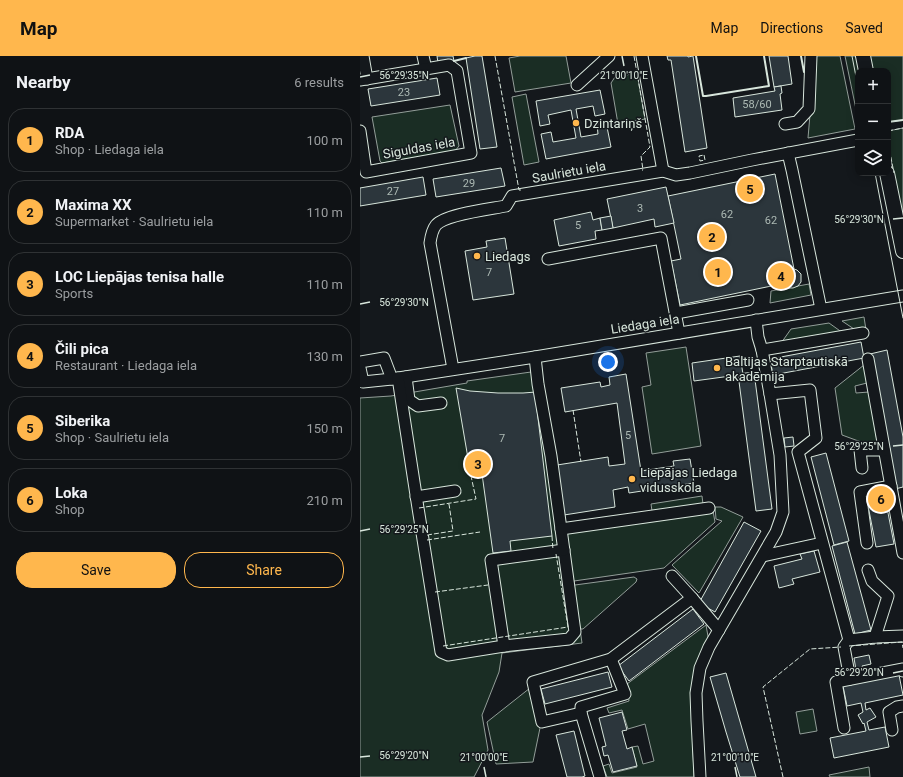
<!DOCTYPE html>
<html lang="en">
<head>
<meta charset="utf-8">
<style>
  body { margin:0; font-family:Roboto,sans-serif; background:#181b1e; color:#f1f3f6 }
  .controls { position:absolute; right:12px; top:12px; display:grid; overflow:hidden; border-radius:8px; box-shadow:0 2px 10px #0003 }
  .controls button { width:36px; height:36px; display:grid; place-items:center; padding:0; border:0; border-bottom:1px solid #2f3234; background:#0f1215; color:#f1f3f6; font:20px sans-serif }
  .you { position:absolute; left:248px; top:306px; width:14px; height:14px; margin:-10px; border:3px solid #fff; border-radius:50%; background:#1a73e8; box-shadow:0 0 0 6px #1a73e833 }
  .badge { display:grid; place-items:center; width:26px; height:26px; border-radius:50%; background:#ffb74d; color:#111; font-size:13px; font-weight:700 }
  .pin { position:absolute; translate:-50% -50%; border:2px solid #fff; box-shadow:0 1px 4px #0006 }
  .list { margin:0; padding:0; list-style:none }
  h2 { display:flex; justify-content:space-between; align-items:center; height:52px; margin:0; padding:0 16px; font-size:17px }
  h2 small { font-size:13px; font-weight:400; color:#9b9ea0 }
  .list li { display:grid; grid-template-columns:26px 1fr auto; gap:12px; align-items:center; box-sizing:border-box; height:64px; margin:0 8px 8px; padding:0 8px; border:1px solid #2f3234; border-radius:16px }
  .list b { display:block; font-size:15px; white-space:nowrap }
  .list p { margin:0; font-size:13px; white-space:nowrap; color:#9b9ea0 }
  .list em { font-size:13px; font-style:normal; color:#9b9ea0 }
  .actions { display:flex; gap:8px; padding:12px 16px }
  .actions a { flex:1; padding:9px 0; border:1px solid #ffb74d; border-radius:16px; text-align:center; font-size:14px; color:#ffb74d }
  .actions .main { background:#ffb74d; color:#111 }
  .icon { flex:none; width:22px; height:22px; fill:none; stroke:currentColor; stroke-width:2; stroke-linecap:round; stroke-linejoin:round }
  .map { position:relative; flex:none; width:543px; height:721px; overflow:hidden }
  header { display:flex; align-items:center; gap:24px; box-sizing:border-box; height:56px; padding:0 20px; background:#ffb74d; color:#111 }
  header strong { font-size:19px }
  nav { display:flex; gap:22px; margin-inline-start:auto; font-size:14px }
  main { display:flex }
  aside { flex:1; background:#0f1215 }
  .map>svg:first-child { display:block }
  .green { fill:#1a2d24; stroke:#939e99 }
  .building { fill:#2c363c; stroke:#d8e6dc }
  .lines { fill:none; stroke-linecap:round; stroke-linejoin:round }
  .minor-casing { stroke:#d8e6dc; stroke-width:13 }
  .major-casing { stroke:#d8e6dc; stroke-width:16 }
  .minor { stroke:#14181c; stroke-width:11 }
  .major { stroke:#14181c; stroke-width:14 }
  .tram { stroke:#d8e6dc; stroke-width:1 }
  .fence { stroke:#d8e6dc; stroke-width:1; stroke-dasharray:5 2; stroke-linecap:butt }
  .wall { stroke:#d8e6dc; stroke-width:2 }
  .ticks { fill:none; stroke:#d8e6dc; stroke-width:1.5 }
  .poi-dot { fill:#ffb74d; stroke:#14181c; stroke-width:1.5 }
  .labels { text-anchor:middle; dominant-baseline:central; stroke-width:3; stroke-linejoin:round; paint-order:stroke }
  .number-label { font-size:11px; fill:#adbab4 }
  .poi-label { font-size:13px; fill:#d8e6dc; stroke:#14181c; text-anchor:start }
  .street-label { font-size:13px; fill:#d8e6dc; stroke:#14181c }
  .ticks-label { font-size:10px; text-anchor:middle; fill:#d8e6dc; stroke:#14181c; stroke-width:3; stroke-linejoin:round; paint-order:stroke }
</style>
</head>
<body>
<header>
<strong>Map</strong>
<nav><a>Map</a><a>Directions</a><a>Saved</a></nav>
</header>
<main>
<aside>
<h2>Nearby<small>6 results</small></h2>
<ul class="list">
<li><span class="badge">1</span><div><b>RDA</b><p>Shop · Liedaga iela</p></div><em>100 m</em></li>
<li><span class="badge">2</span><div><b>Maxima XX</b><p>Supermarket · Saulrietu iela</p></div><em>110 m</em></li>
<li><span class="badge">3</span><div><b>LOC Liepājas tenisa halle</b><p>Sports</p></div><em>110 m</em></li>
<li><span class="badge">4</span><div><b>Čili pica</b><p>Restaurant · Liedaga iela</p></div><em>130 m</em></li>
<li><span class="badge">5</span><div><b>Siberika</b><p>Shop · Saulrietu iela</p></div><em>150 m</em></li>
<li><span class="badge">6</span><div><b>Loka</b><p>Shop</p></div><em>210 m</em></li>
</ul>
<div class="actions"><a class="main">Save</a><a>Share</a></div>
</aside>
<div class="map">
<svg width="543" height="721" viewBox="0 0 543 721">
  <rect width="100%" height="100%" fill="#14181c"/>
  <g class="green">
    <path d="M160,0H206L211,27L155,36L149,2Z"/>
    <path d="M455,0H480L495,73L448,82Z"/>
    <path d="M485,0H495L500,9L501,15H498V63Z"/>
    <path d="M510,0H543V64L528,66V15H513Z"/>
    <path d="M277,17L285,63L258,68L251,27L255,21Z"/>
    <path d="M166,38L179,106L164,109L152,41Z"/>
    <path d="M90,49L99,90L95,95L22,107L20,105L12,61Z"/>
    <path d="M543,72V159L541,158L528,87V75Z"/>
    <path d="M449,228L451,239L410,247L411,235Z"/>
    <path d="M504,261L506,274L497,275L482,265Z"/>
    <path d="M469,267L483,277L419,290L431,273Z"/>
    <path d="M326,291L341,390L292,398L282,331L291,329L286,297Z"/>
    <path d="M504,309L507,327L495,330L496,337L509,336L518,391L512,390L482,379L475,332Z"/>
    <path d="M171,316L205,477L353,455L355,466L304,512L214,525L213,530L215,529L274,521L277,523L276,526L223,573H220L222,587L142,597L139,616L122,659L128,694L114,721H0V342L31,340L107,327V325Z"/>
    <path d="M342,440L343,448L292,455L291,448Z"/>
    <path d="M355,451H361L383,461L339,537L312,509L362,465L356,463Z"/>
    <path d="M346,569L349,586L337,607L331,638L334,721H247L243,710L249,708L252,717L277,711L272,691L278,690L283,708L294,705L285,668L268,673L262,654L249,657L247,652L269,645L267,628Z"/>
    <path d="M170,632L180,672L173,706L136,708L127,666Z"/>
    <path d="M453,653L457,675L440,678L436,656Z"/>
    <path d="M509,711L510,721H470L469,719Z"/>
  </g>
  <g class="building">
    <path d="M77,0H93L94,5L78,7Z"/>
    <path d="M115,0H122L137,91L120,93L106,2Z"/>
    <path d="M307,0H328V1L333,0L347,92L325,96L311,4H308Z"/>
    <path d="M409,0H428L432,28L414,31Z"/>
    <path d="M77,22L80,39L11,50L8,33Z"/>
    <path d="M421,30L422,37L420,38L422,54L375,61L373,42L415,35L414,31Z"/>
    <path d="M240,34L245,58L235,60L233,50L216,53L221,81L238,78L237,68L246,66L251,91L186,103L181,78L191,76L193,86L216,82L211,54L188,59L190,68L180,70L176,45Z"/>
    <path d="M141,112L145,130L76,141L73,123Z"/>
    <path d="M415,118L434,213L437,214L441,218V226L438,230L433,232H425L421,228L320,249L311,205L321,203L308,140Z"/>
    <path d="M63,121L66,139L0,150V132Z"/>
    <path d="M306,131L314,167L295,171L294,163L253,172L247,143Z"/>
    <path d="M231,156L233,164L240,162L242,174L235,175L236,183L199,190L194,164Z"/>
    <path d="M251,160L253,172L242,174L240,162Z"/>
    <path d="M145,182L154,238L113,244L105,195L127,191L126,185Z"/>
    <path d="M501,286L504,302L413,319L410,303Z"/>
    <path d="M527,294L543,381V431L535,433L510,298Z"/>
    <path d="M380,300L383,318H378V319L334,325L332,307Z"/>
    <path d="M394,316L412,453L396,455L378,318Z"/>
    <path d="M266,318L281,415L314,410L313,405L330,403L334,427L269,437L268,431L253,434L255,451L204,459L197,409L248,401L249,410L265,408L257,347L205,356L201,332L240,326L241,331L250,329L249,321Z"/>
    <path d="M96,332L110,335L138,337H163L176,336V345L192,480L150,485L151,495L133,497L122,418L111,420Z"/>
    <path d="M433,381L434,390L425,391L424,382Z"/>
    <path d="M466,397L489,485L474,489L451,401Z"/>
    <path d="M524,436L534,488L516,491L506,439Z"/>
    <path d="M384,466L401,475L355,556L339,547Z"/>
    <path d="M487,486L511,574L495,578L472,490Z"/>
    <path d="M454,495L460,516L432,523L434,528L419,532L414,510L442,503L440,498Z"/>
    <path d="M333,553L344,568L269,625L258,610Z"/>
    <path d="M509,599L511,608L502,610V613L496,614L494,602Z"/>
    <path d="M248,616L252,631L185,648L181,633Z"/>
    <path d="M366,617L396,721H380L366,676L350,621Z"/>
    <path d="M539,619L543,639L505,647L506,654L510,652L516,661L507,666L509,674L525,671L529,691L474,702L470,682L506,675L504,667L503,668L498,659L503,656L501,647L487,650L483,630Z"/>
    <path d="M262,656L267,674L262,675L267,693L272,691L277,710L253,716L248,699L244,700L242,691L246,690L239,662Z"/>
    <path d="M214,675L225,720L222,721H207L196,679Z"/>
  </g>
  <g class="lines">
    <g class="minor-casing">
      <g id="minor">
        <path d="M3,0L7,23"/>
        <path d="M63,0L66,13"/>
        <path d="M282,0L303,115"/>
        <path d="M0,24L89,9L97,15L111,97L6,116L0,75"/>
        <path d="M217,29L249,0"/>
        <path d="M425,68L437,66L449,53L451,0"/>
        <path d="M428,97L432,114L461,253"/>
        <path d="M188,203L301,182L319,277"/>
        <path d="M316,257L388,244"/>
        <path d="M402,294L503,277"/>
        <path d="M508,303L543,497"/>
        <path d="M0,306L24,302L32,323"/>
        <path d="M0,312L3,326L32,323L175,301L543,240"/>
        <path d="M93,313L70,187C71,180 72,174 76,169C86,158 131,153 146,150L152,140L303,115L316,119L330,117L392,104L498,84"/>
        <path d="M46,321L49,344L58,350L81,347"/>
        <path d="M38,322L58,452L81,596L88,599L144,590L209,583L215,576L201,473L191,400L178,328L175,301"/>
        <path d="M410,338L450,334L456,382L438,396L489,584L515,581L543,580"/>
        <path d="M502,412L500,394H524"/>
        <path d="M56,441L95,435"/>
        <path d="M201,473L349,452"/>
        <path d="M507,487L500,436L531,430"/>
        <path d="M403,500L462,487"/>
        <path d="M508,514L512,525L528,540L515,581"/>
        <path d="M332,542L359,574"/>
        <path d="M489,584L484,591L490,623"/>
        <path d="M144,590L131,504L204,494"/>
        <path d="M221,657V651L265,638L251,603"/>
        <path d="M484,672L476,626L543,613V615"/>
        <path d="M532,674L529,656L537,651L543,650"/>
        <path d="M240,721L221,657L182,666L173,626L251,603L332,542L312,520"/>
        <path d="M340,721L337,665L336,637L340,612L349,591L416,476L423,456L420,399L410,338L402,294L398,281L396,264"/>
      </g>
    </g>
    <g class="major-casing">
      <g id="major">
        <path d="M503,0L506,15"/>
        <path d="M527,117L543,195"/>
      </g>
    </g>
    <use href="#minor" class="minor"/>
    <use href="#major" class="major"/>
    <g class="tram">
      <path d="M492,0L498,31"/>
      <path d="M515,117L543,262"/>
    </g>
    <g class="fence">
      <path d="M135,0L159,134H162"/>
      <path d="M274,0L290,91L281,100L283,114H282"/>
      <path d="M528,75L543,72"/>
      <path d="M528,87L534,117"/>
      <path d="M344,99L345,104L340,105L339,100Z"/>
      <path d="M528,103L530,113"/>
      <path d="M213,354L221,406"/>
      <path d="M59,452L116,443L111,420"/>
      <path d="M67,479L93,475L89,448L87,449"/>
      <path d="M192,480L193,494"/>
      <path d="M67,484L120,476"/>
      <path d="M75,536L128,529"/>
      <path d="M83,590L208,571L196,498"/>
      <path d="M489,590L542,586L543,592"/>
      <path d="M423,721L403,631L450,593L481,591"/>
    </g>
    <g class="wall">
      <path d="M336,0L343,40H346L409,30L404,0"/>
      <path d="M441,0L444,16"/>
      <path d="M94,5L106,2"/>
      <path d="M528,66L543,64"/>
    </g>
  </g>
  <path class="ticks" d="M262,0L264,10M0,21L10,19M533,163L543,162M0,248L10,246M533,390L543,389M0,475L10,473M533,617L543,615M0,701L10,700M124,711L126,721M375,711L377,721"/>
  <g class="poi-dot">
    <circle cx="216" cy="67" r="4"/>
    <circle cx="117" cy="200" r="4"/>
    <circle cx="357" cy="312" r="4"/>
    <circle cx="272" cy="423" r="4"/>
  </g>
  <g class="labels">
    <g class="number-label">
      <text x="44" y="36">23</text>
      <text x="397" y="48">58/60</text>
      <text x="109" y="127">29</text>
      <text x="33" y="135">27</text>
      <text x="280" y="152">3</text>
      <text x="367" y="158">62</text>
      <text x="411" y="164">62</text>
      <text x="218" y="169">5</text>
      <text x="129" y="216">7</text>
      <text x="268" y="379">5</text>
      <text x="142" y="382">7</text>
    </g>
    <g class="poi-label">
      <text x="224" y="67">Dzintariņš</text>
      <text x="125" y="200">Liedags</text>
      <text x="365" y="305">Baltijas Starptautiskā<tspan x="365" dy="15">akadēmija</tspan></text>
      <text x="280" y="416">Liepājas Liedaga<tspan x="280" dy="15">vidusskola</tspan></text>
    </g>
    <g class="street-label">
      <text transform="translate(59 92) rotate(-10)">Siguldas iela</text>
      <text transform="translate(209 116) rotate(-10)">Saulrietu iela</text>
      <text transform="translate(285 268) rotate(-9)">Liedaga iela</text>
    </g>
  </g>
  <g class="ticks-label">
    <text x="44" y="23">56°29'35"N</text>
    <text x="264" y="23">21°00'10"E</text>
    <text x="499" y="167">56°29'30"N</text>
    <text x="44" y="250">56°29'30"N</text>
    <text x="499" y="394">56°29'25"N</text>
    <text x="44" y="477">56°29'25"N</text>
    <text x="499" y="620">56°29'20"N</text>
    <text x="44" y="703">56°29'20"N</text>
    <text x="124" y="705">21°00'00"E</text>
    <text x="375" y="705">21°00'10"E</text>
  </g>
</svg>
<div class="controls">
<button>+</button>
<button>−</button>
<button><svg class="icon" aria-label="layers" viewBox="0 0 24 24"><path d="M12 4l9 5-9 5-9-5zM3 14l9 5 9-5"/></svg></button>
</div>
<div class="you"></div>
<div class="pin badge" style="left:358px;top:216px">1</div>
<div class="pin badge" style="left:352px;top:181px">2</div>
<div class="pin badge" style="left:118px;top:408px">3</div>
<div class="pin badge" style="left:421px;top:220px">4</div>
<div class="pin badge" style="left:390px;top:133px">5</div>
<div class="pin badge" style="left:521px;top:443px">6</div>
</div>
</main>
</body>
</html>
